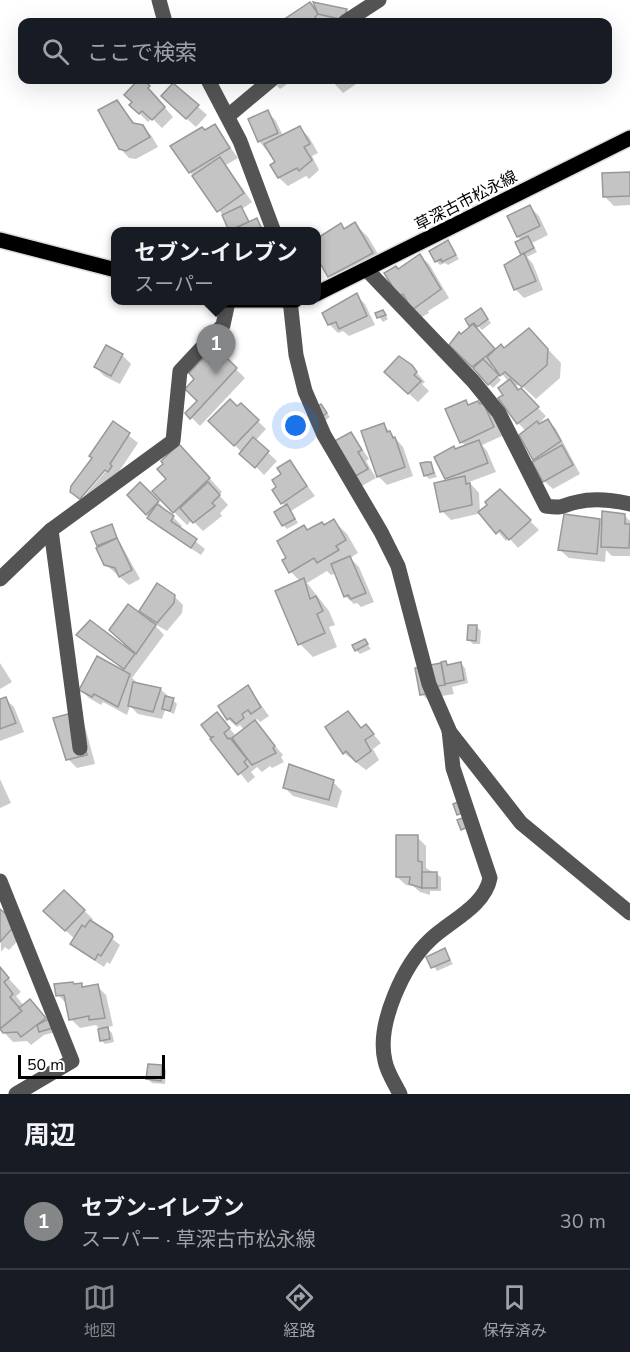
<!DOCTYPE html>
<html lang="ja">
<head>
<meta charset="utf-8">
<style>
  body { margin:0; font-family:"Nunito Sans","Noto Sans JP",sans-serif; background:#20242c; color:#f1f3f6 }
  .scale { position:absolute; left:18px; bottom:15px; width:147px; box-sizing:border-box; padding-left:6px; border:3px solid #000; border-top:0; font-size:16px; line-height:21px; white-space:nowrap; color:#000; -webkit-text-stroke:4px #fff; paint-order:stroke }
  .you { position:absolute; left:296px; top:426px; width:21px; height:21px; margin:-15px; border:4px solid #fff; border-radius:50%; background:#1a73e8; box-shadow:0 0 0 9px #1a73e833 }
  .badge { display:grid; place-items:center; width:39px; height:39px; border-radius:50%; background:#858687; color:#fff; font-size:20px; font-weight:700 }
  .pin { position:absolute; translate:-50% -50px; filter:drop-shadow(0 2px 3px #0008) }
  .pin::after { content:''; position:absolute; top:32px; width:21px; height:18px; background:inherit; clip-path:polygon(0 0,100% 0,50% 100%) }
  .popup { position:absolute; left:111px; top:227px; width:210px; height:78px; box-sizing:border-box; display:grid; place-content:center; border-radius:12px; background:#171b24; filter:drop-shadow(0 2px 4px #0005); font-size:20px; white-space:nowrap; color:#9ea1a6 }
  .popup b { font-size:22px; color:#f1f3f6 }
  .popup::after { content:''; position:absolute; left:50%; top:100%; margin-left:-12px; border:12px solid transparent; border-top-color:#171b24 }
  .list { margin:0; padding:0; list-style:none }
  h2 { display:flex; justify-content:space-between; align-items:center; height:78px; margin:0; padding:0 24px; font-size:26px }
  h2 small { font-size:20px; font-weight:400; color:#9ea1a6 }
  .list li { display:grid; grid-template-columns:39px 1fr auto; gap:18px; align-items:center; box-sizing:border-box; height:96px; padding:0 24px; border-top:2px solid #363941 }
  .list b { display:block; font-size:22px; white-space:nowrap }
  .list p { margin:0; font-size:20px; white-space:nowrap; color:#9ea1a6 }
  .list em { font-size:20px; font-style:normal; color:#9ea1a6 }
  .icon { flex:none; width:33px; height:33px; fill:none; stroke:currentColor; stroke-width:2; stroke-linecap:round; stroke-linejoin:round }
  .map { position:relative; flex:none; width:630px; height:1094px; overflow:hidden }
  .search { position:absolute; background:#171b24; box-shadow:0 6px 24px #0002; left:18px; right:18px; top:18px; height:66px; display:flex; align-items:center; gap:15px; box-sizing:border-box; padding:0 21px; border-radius:12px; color:#9ea1a6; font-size:22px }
  .sheet { height:174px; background:#171b24 }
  nav { display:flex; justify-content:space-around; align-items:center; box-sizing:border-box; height:84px; border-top:2px solid #363941; background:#171b24; font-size:16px; color:#9ea1a6 }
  nav a { display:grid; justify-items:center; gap:3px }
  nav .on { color:#858687 }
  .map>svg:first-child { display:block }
  .shadow { fill:#0003 }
  .building { fill:#c4c4c4; stroke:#989898; stroke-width:1.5 }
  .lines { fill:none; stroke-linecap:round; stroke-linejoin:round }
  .major-casing { stroke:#dbdbdb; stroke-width:18 }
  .minor { stroke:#545454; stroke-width:15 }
  .major { stroke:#000; stroke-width:15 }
  .labels { text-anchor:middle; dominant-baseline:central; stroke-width:5; stroke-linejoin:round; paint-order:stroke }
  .street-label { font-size:16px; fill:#000; stroke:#fff }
</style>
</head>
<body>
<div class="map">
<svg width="630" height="1094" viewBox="0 0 630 1094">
  <rect width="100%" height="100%" fill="#fff"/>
  <g class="shadow">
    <path d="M310,4L319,14L346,10L350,14L345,22L323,18L326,22H283Z"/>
    <path d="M141,80L173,117L162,128L152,118L148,122L131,105L134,102L126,95Z"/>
    <path d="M271,80H293L280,89Z"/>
    <path d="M331,80H362L343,93Z"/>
    <path d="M174,85L207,115L196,127L171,105Z"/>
    <path d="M117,102L136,125L142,126L151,135L158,147L136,159L129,158L120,148Z"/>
    <path d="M268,112L276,121L283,136L300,128L309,137L318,153L312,156L319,170L309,179L306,176L288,186L279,178L272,165L277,163L259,141Z"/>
    <path d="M215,126L238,158L226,165L252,202L242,209L250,223L256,220L267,232H231L225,218L190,172L205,132Z"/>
    <path d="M630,173V205L614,206L605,197Z"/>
    <path d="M466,200L470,204L472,209L469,210L465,206Z"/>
    <path d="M530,207L539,216L548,235L532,243L537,252L527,257L533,264L543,290L524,298L515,289L523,255L522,241L518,237Z"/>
    <path d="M355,224L368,237L385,266L343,290L316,258V240L340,225L345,230Z"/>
    <path d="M447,242L459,259L448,265L445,263L440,265L436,261Z"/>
    <path d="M420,256L429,264L449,298L428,311L429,313L422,317L400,296L399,271Z"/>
    <path d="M356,295L365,304L375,325L349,336L343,331L338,333L329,324L343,305L341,302Z"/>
    <path d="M481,310L491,323L482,330L478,326L475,328L496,351L542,343L561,363L560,378L536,399L520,384L516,386L546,416L536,427L548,420L556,429L580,474L553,489L544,481L526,431L518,423L505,395L509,382L494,365L491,368L501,380L493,388L451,345L472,326L467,320Z"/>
    <path d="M383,311L388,319L383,322L377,314Z"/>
    <path d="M217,351L245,378L200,426L187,413L199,401Z"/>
    <path d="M122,355L131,364L120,384L104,376L96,367Z"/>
    <path d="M411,366L425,382L422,384L429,391L418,402L395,381Z"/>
    <path d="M465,402L470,406L482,404L491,413L502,436L482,445L487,451L496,472L469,482L479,493L480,512L500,491L539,530L518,548L509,538L506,541L482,513L451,520L442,511L450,481L442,467L443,452L466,446L461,442Z"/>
    <path d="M241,405L266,429L255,441L277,461L264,475L211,421Z"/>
    <path d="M321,406L330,417L323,422Z"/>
    <path d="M113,423L138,443L118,473L80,501L111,465L109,463L79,500L71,492Z"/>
    <path d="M383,424L403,447L413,476L387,485L378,476Z"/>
    <path d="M351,433L369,459L366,461L376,478L362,486L345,473Z"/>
    <path d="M192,459L222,492L219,495L228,505L220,513L222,516L203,531L192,520L187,525L174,512L168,479Z"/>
    <path d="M290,462L315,496L291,511L298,523L287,529L283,525L286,507L282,503L283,474Z"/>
    <path d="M431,464L437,477L429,479L425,475Z"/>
    <path d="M140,484L182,526L180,529L205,549L201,555L158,527L129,495Z"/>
    <path d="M624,515L630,521V556H612L606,550L605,562L569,558L560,550L599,520L603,524Z"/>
    <path d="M334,521L347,534L358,553L350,558L359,567L374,602L361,607L357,603L354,604L345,596L336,573L331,575L327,571L307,583L329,611L335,625L329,627L337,647L313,657L300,644V581L291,572L308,532Z"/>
    <path d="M111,526L140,579L129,585L105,564L98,545Z"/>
    <path d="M174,596L183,605L182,613L167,631L153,623L164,635L132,678L139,684L160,689L173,700L177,704L174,714L165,710L162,719L138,714L130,706L127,715L103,702L101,705L89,698L80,689L125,671L78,635L121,647L150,620L141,611Z"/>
    <path d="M477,627L481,631L480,644H473L469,640Z"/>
    <path d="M364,640L371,649L360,654L356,650Z"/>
    <path d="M0,663L12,682L0,689Z"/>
    <path d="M446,663L449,666L461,664L465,668L468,683L452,687L454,694L442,696L431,703L422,694L417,669Z"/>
    <path d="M248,687L269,716L260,722L257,719L254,721L283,755L281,757L284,762L272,768L270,766L262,772L257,767L251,772L255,777L248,783L203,726L225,723L236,736L244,730L240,725L237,727L228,719Z"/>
    <path d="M5,699L14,707L24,732L0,741V701Z"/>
    <path d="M348,713L362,729L366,726L381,743L373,749L379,760L366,770L344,753L327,728Z"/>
    <path d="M84,723L95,764L77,768L68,759Z"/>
    <path d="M0,779L11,803L0,808Z"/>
    <path d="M333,782L342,791L337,808L293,796L284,787Z"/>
    <path d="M417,837L426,846V868L441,877V891H430V895L420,892L413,886L406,885L397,877Z"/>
    <path d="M64,892L93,919L91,922L120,945L110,964L107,962L104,967L81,952L72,943L75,939L54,920Z"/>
    <path d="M0,909L25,933L9,950L5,947L1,952Z"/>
    <path d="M444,950L453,964L437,971L428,957Z"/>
    <path d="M0,969L21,992L16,996L24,1006L30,1001L56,1032L44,1035L31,1045L27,1041L13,1042L0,1028Z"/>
    <path d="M81,984L84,988L97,986L106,995L113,1026L106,1027L112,1033L114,1042L105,1044L101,1040V1030L96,1025L80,1028L71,1019L67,1004L58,995Z"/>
    <path d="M162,1066L166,1070L165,1084L152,1083L148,1079Z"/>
  </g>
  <g class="building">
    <path d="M310,2L318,14L315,17L318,22H280Z"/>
    <path d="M313,2L347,9L344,20L318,14Z"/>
    <path d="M138,80H144L150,86L148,88L165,107L152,120L142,111L139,114L129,105L132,102L124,95Z"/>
    <path d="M173,83L199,105L186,119L161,96Z"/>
    <path d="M117,100L133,123L143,125L150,137L126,151L119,149L98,110Z"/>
    <path d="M268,110L278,133L258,142L248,119Z"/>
    <path d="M215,124L230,148L189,173L170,146L202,127L205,130Z"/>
    <path d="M300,126L310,144L304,147L312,160L299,171L297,168L278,178L270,165L275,162L264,144Z"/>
    <path d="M220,157L244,193L217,212L192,176Z"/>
    <path d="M630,172V196L603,197L602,173Z"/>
    <path d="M466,198L469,205L463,207L461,200Z"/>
    <path d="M530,205L540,226L517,237L507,216Z"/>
    <path d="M241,206L249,222L229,231L222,215Z"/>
    <path d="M257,218L263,232H230L229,231Z"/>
    <path d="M355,222L373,253L328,277L316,256V239L341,223L344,229Z"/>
    <path d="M528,236L534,248L521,255L515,242Z"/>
    <path d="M448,240L456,255L442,262L441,259L435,262L429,251Z"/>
    <path d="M524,253L536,281L514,290L504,265Z"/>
    <path d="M420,254L441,289L412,310L403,294L399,297L384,273L396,266L398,269Z"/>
    <path d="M357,293L367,316L339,329L336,322L328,325L322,313Z"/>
    <path d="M481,308L488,319L477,327L474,323L469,326L465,319Z"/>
    <path d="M383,310L386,315L377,318L375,313Z"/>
    <path d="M473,324L495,349L472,367L449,345L459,332L461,334Z"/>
    <path d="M529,328L548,349L547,365L522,387L505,372L500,376L487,357L501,344L504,348Z"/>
    <path d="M106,345L123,354L111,376L94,367Z"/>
    <path d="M218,349L237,368L190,419L185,413L197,401L185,389L194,379L189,373L211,350Z"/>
    <path d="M399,356L412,365L417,372L414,375L421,381L408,394L384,372Z"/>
    <path d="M483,359L499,375L488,385L473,368Z"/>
    <path d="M510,379L518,390L521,388L539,407L517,424L498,398L503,395L498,388Z"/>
    <path d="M230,399L237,406L241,403L259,420L234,446L208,421Z"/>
    <path d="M466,400L468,405L478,401L480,404L483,402L494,427L460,443L445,409Z"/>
    <path d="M321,404L327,413L318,419L312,410Z"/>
    <path d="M548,419L561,441L533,460L519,435L537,421L539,424Z"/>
    <path d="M113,421L130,433L110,464L112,466L108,472L105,470L80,499L70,492L71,486L92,458L89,456Z"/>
    <path d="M384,423L387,432L390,431L393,438L395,437L405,467L377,477L361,431Z"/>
    <path d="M351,432L362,450L358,452L368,469L352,478L331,443Z"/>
    <path d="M253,437L269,451L255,468L239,454Z"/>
    <path d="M479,440L488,463L445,479L434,457L454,446L455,449Z"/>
    <path d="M179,444L210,478L173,513L152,491L166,479L157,469L163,464L161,461Z"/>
    <path d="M562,445L573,465L543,482L532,462Z"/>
    <path d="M290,460L307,486L281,504L272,490L276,487L272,480L281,474L277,468Z"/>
    <path d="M426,462H431L434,473L424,476L420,463Z"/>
    <path d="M465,476L466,484L470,483L472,505L440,512L434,483Z"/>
    <path d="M140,482L159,501L146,515L127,495Z"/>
    <path d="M208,482L220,495L212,503L215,506L193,523L180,508Z"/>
    <path d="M500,489L531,520L509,540L500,530L496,534L478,512L487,505L485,502Z"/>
    <path d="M157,504L174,516L171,521L197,539L191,548L147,518Z"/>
    <path d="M287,504L295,519L282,526L274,512Z"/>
    <path d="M602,511L625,514V524H630L629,548L601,547Z"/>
    <path d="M564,514L600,519L597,554L558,550Z"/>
    <path d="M334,519L346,540L336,546L339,550L317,563L314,558L289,573L282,560L286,558L277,541L304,525L307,530L322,522L324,525Z"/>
    <path d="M112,524L117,538L97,546L91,532Z"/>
    <path d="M117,538L132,570L119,577L115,568L104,565L96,548Z"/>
    <path d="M350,556L366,593L351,599L348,595L344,597L331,564Z"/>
    <path d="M304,578L310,599L316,596L323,611L317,614L325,633L298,645L275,591Z"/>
    <path d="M157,583L175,595L174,603L157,623L139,611Z"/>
    <path d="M128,604L156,625L136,654L109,630Z"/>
    <path d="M90,620L135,654L124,669L76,635Z"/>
    <path d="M468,625H477L476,641L467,640Z"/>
    <path d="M365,639L368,644L355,651L352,645Z"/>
    <path d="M97,656L130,674L118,707L94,694L92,697L79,690Z"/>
    <path d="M446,661L447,665L461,662L464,680L445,684L441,662Z"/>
    <path d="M441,663L445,685L433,687L430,693L420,695L415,668Z"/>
    <path d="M133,682L161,688L153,712L128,706Z"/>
    <path d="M248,685L261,707L251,714L248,710L242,714L244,718L236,724L230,718L227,720L218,706Z"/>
    <path d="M165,696L174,698L170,711L162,709Z"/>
    <path d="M6,697L16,723L0,729V699Z"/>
    <path d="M348,711L361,728L366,724L374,734L365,740L371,751L356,762L346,751L343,754L325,727Z"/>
    <path d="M76,712L87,755L66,760L53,718Z"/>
    <path d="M217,712L230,728L224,733L228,739L230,738L247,759L244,762L248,767L238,775L210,739L213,737H210L201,725Z"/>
    <path d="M255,720L275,746L273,748L276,753L252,765L232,738Z"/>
    <path d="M289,764L334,780L329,800L283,788Z"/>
    <path d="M458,802L462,813L457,815L453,804Z"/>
    <path d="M465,817L468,827L461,830L457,820Z"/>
    <path d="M396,835H418V861L422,862V888L409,884L410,877H396Z"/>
    <rect x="422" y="872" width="15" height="16"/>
    <path d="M64,890L85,910L65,931L43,911Z"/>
    <path d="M0,909L17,923L0,942Z"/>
    <path d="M90,920L112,934L113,937L101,956L98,954L95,960L70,944L82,925L85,927Z"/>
    <path d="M445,948L450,960L431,968L426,957Z"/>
    <path d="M0,967L9,978L4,982L13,994L10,997L22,1011L0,1029Z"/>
    <path d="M73,982L74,984L82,983V987L98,984L105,1018L89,1020V1016L69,1020L64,995L56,996L54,984Z"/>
    <path d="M30,999L46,1018L21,1037L17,1032L3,1033L0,1029L22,1011L19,1008Z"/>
    <path d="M50,1018L53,1028L39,1032L37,1025Z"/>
    <path d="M108,1027L110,1039L100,1041L98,1029Z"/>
    <path d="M148,1064L162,1065L161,1081L146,1079Z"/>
  </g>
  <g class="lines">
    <g class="major-casing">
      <g id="major">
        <path d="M0,240L116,270"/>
        <path d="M316,294L630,138"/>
        <path d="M224,300H295"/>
      </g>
    </g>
    <g class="minor">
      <path d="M159,0L165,22"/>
      <path d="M345,22L379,0"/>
      <path d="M208,80L240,141L274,232"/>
      <path d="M228,116L271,80"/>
      <path d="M367,270L473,381L499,413L546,506C565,509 561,505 577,502C594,498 613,500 630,504"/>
      <path d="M290,300L296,355L305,391L324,435L381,532L398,566L429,684L449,730L453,768L490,878C485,906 450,921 431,939C404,964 376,1024 385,1061C387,1072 395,1084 400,1094"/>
      <path d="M51,530L80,748"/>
      <path d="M0,579L51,530L173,441L180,371L223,325L228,302"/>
      <path d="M449,731L521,823L630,913"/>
      <path d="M0,881L72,1061L16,1094"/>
    </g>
    <use href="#major" class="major"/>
  </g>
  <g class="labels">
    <g class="street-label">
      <text transform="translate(466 201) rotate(-27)">草深古市松永線</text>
    </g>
  </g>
</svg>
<div class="scale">50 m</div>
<div class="you"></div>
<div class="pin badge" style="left:216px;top:374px">1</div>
<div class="popup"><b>セブン-イレブン</b>スーパー</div>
<div class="search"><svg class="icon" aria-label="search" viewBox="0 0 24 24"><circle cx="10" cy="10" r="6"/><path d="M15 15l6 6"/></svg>ここで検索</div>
</div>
<section class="sheet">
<h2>周辺<small></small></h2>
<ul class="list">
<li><span class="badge">1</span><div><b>セブン-イレブン</b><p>スーパー · 草深古市松永線</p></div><em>30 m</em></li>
</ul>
</section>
<nav>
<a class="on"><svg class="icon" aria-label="map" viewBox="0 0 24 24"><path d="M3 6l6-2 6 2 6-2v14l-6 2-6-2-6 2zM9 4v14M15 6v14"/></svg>地図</a>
<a><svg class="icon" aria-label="directions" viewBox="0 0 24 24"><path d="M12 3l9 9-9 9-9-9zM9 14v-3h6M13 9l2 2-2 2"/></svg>経路</a>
<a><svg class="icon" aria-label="saved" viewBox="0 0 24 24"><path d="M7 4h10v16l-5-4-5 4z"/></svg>保存済み</a>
</nav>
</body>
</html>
